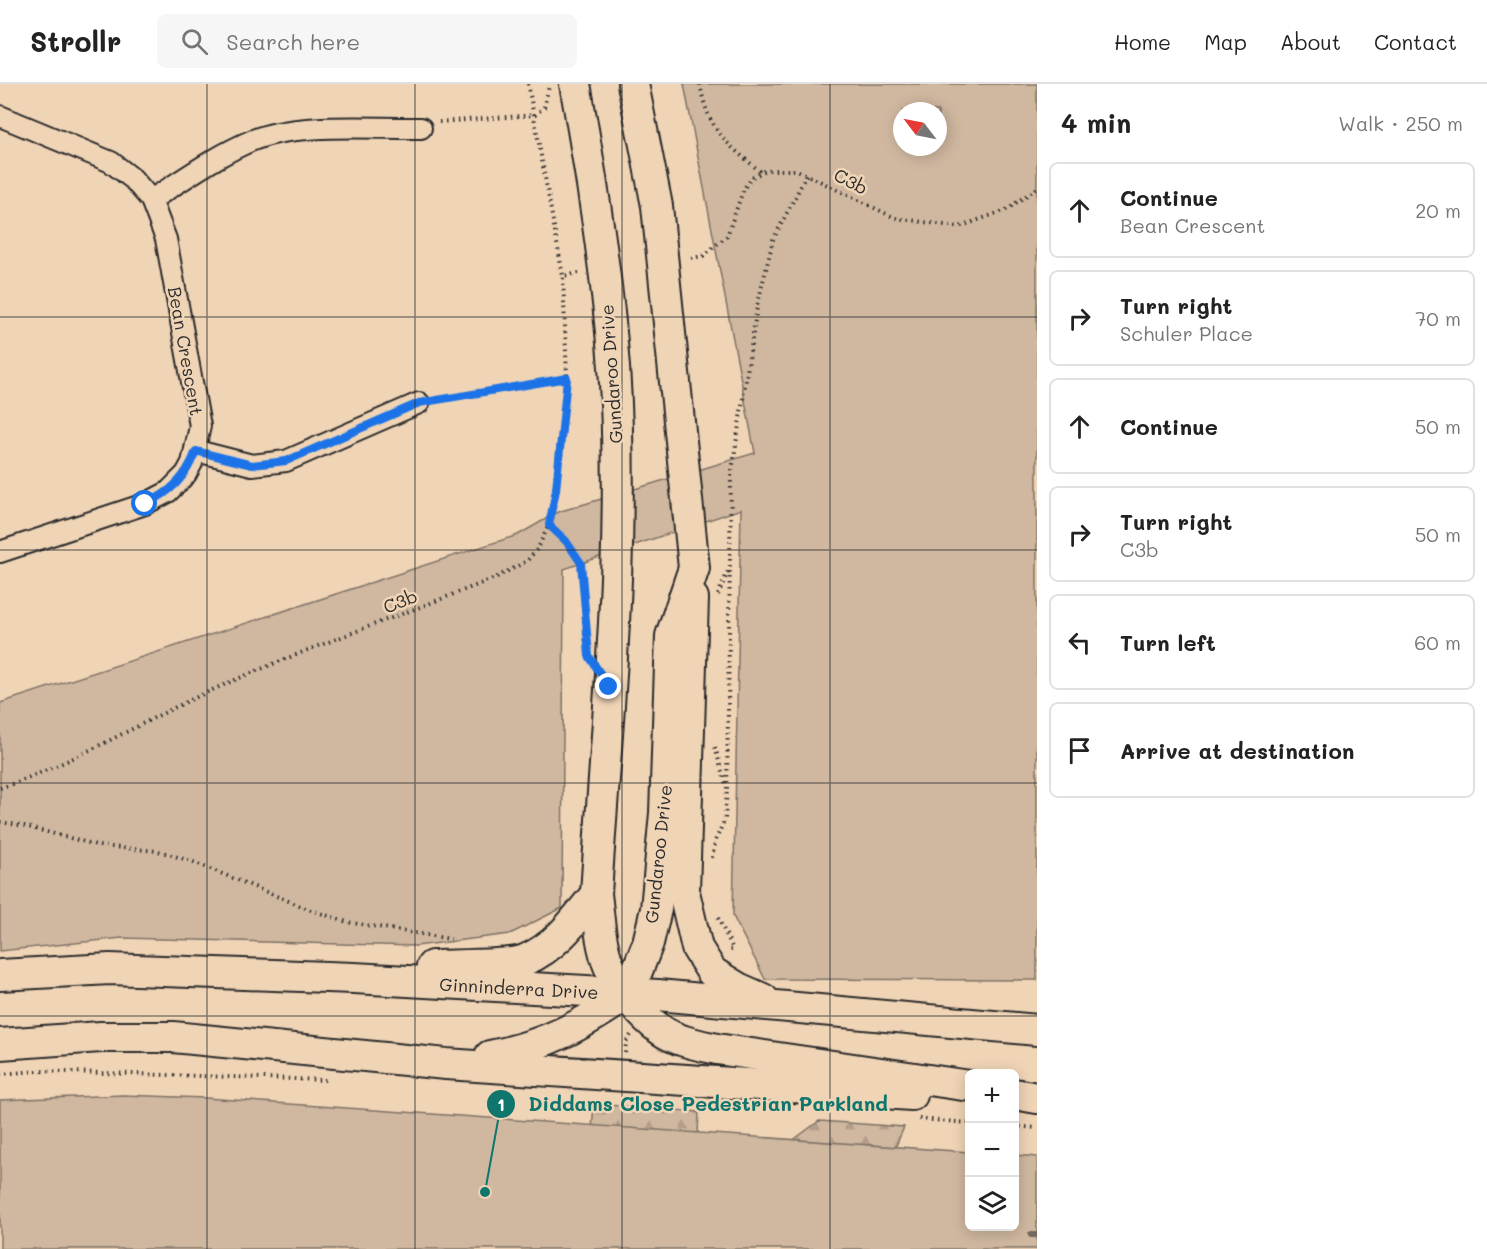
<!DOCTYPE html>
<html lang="en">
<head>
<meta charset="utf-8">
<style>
  body { margin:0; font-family:Mali,sans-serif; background:#f6f6f6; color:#222 }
  .controls { position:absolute; right:18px; bottom:18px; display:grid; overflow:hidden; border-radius:9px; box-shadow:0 3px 15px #0003 }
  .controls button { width:54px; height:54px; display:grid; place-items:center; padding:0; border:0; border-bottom:2px solid #e0e0e0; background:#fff; color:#222; font:30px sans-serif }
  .compass { position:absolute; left:893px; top:18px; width:54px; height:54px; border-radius:50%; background:#fff; box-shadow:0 3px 15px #0003; rotate:302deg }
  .stop { position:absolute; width:18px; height:18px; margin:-14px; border:4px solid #1a73e8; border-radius:50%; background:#fff }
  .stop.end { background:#1a73e8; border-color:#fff; box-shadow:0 2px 6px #0008 }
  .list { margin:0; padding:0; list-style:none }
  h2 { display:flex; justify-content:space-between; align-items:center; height:78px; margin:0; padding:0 24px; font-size:26px }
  h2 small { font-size:20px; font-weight:400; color:#767676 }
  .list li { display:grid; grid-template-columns:39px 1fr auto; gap:18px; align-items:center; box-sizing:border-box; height:96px; margin:0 12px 12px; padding:0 12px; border:2px solid #e0e0e0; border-radius:9px }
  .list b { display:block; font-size:22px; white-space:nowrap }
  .list p { margin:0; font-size:20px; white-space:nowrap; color:#767676 }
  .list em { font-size:20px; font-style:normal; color:#767676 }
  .icon { flex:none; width:33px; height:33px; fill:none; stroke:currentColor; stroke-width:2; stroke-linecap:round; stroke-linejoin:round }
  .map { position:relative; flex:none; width:1037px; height:1165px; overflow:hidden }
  header { display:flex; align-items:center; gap:36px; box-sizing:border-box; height:84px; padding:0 30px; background:#fff; border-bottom:2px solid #e0e0e0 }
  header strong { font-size:28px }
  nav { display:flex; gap:33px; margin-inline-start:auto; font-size:21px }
  .search { width:420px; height:54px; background:#f6f6f6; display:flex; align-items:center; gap:15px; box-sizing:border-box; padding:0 21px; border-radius:9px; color:#767676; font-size:22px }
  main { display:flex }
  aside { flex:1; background:#fff }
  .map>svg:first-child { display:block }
  .forest { fill:url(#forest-firs); stroke:#7e7266; stroke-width:1.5 }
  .park { fill:#d0b8a0; stroke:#7e7266; stroke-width:1.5; fill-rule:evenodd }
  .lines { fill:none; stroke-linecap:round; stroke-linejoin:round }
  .stream { stroke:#74695f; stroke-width:6 }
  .minor-casing { stroke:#2b2b2b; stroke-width:24 }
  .primary-casing { stroke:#2b2b2b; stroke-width:34 }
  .path { stroke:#2b2b2b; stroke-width:4; stroke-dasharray:1.5 4.5; stroke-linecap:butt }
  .minor { stroke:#f0d4b6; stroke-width:20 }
  .primary { stroke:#f0d4b6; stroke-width:30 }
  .route { stroke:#1a73e8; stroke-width:8 }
  .grid { fill:none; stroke:#2b2b2b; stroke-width:1.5; stroke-opacity:0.55 }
  .labels { text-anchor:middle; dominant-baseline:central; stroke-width:5; stroke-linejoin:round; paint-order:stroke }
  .street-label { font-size:18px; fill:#2b2b2b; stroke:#f0d4b6 }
  .leader { fill:none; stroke:#0f766e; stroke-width:2 }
  .callout-dot { fill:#0f766e; stroke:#f0d4b6; stroke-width:2 }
  .mark-label { font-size:18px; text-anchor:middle; font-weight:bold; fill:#fff }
  .callout-label { font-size:20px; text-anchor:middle; font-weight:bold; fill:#0f766e; stroke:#f0d4b6; stroke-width:5; stroke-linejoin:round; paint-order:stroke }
</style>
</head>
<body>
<header>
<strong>Strollr</strong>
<div class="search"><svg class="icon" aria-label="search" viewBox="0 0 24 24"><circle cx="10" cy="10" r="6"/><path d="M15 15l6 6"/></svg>Search here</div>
<nav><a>Home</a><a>Map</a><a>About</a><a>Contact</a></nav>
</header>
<main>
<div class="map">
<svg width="1037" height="1165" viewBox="0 0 1037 1165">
  <defs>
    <pattern id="forest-firs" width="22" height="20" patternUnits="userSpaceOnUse" patternTransform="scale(1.5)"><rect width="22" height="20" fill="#d0b8a0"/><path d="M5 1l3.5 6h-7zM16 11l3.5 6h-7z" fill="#b39e8a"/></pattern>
  </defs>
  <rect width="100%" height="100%" fill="#f0d4b6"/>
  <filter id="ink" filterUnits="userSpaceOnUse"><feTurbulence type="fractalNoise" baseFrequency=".0167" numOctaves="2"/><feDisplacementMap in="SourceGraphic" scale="12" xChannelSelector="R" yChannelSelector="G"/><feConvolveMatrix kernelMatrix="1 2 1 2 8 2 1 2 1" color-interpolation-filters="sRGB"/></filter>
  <g filter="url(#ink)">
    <g class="forest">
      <path d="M594,1020L699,1028L697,1071L591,1057Z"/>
      <path d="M819,1037L904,1043L880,1099L757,1083Z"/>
    </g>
    <g class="park">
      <path d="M684,0H1037V896L765,895L733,832L741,425L564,485L562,824L510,850L416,862L122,854L0,867V619L518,451L558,428L755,369ZM902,27H938V63H902Z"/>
      <path d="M123,1011L205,1014L969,1068L970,1142H1014L1015,1071L1037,1073V1165H0V1016Z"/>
    </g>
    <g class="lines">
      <path class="stream" d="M1031,1151H1037"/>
      <g class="minor-casing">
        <g id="minor">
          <path d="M0,32L111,78L133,95L151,116L166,155L200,342L192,379L186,390L168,408L145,420L0,468"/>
          <path d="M151,116C184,95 217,71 253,56C297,38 373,45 421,44"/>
          <path d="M197,367L252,381L286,377L419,319"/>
        </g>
      </g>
      <g class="primary-casing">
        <g id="primary">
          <path d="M575,0C592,94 607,188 614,283C626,459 607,635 596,810C599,833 600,860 609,882C619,904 641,932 661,946C676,957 699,961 717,965L970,1002"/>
          <path d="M693,514L684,808L697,864L712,888L738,904L763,915"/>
          <path d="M432,882C451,881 511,882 525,876C556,863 576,835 596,810"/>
          <path d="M0,891L110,885L354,894L658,911L1037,946"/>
          <path d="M628,910L648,859L656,825L665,729L671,552L694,484L657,122L633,0"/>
          <path d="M0,960L101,953H173L446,980L912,1011"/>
          <path d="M490,972C546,961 581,942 628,910"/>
          <path d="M1014,1010L1037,1014"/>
        </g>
      </g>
      <g class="path">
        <path d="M528,0L563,192"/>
        <path d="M700,0C708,47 726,59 761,88"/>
        <path d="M439,38L535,31L544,23L549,2"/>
        <path d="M691,174L703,172L727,152L744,104L753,93L766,86H797L895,134L959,143L1006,126L1037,104"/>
        <path d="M438,316L566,294"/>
        <path d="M549,441L566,457L581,479L586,557"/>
        <path d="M718,511L729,485"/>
        <path d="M715,663L726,702"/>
        <path d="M0,704C65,682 124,648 186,618C286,571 392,535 495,494L527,477L538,464L551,436L567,294L563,192L579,189"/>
        <path d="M0,738L24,742L100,762L158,767L191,777L308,825L347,838L451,855"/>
        <path d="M712,774L716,755L725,735L727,705L731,393L757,223L773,156L807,90"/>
        <path d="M718,834L733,865L728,867"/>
        <path d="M625,969L626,958L631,951"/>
        <path d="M0,990L38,987L326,996"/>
        <path d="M919,1035L970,1039"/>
        <path d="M1014,1042L1037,1044"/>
      </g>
      <use href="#minor" class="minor"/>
      <use href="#primary" class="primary"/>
    </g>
  </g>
  <g class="lines" filter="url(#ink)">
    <path class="route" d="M145,420C171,409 186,393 196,367L252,381L286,377L419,319L567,294L556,406L549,441L566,457L581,479L589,572L609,603"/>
  </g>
  <path class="grid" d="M207,0V1165M415,0V1165M622,0V1165M830,0V1165M0,233H1037M0,466H1037M0,699H1037M0,932H1037"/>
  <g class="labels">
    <g class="street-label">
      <text transform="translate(851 97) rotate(27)">C3b</text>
      <text transform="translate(186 267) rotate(80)">Bean Crescent</text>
      <text transform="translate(611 290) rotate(-94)">Gundaroo Drive</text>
      <text transform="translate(400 517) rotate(-22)">C3b</text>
      <text transform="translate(658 770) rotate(-84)">Gundaroo Drive</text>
      <text transform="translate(519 904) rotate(3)">Ginninderra Drive</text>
    </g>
  </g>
  <path class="leader" d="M485 1108L501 1020"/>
  <g class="callout-dot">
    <circle cx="485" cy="1108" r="6"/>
    <circle cx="501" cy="1020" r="15"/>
  </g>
  <g class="mark-label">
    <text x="501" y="1027">1</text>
  </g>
  <g class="callout-label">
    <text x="708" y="1027">Diddams Close Pedestrian Parkland</text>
  </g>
</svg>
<div class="controls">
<button>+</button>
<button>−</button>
<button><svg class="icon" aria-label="layers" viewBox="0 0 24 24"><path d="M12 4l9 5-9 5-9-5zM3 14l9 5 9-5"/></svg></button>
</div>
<svg class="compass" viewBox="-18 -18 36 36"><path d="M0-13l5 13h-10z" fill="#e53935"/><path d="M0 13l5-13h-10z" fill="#767676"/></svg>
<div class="stop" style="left:145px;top:420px"></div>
<div class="stop end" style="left:609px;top:603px"></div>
</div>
<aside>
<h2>4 min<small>Walk · 250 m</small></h2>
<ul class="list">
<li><svg class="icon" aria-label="ahead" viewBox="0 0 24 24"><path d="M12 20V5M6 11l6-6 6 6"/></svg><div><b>Continue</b><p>Bean Crescent</p></div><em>20 m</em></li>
<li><svg class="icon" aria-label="right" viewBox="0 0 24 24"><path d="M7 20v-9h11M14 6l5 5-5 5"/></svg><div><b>Turn right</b><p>Schuler Place</p></div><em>70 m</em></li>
<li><svg class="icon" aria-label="ahead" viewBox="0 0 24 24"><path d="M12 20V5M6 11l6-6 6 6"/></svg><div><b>Continue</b></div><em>50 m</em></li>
<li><svg class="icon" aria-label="right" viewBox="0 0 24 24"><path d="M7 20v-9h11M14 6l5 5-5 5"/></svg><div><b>Turn right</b><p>C3b</p></div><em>50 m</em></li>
<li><svg class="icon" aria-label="left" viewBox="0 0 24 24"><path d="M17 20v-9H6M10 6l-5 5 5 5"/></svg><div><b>Turn left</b></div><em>60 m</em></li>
<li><svg class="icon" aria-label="arrive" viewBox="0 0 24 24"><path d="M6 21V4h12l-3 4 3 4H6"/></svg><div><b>Arrive at destination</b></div></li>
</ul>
</aside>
</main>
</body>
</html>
